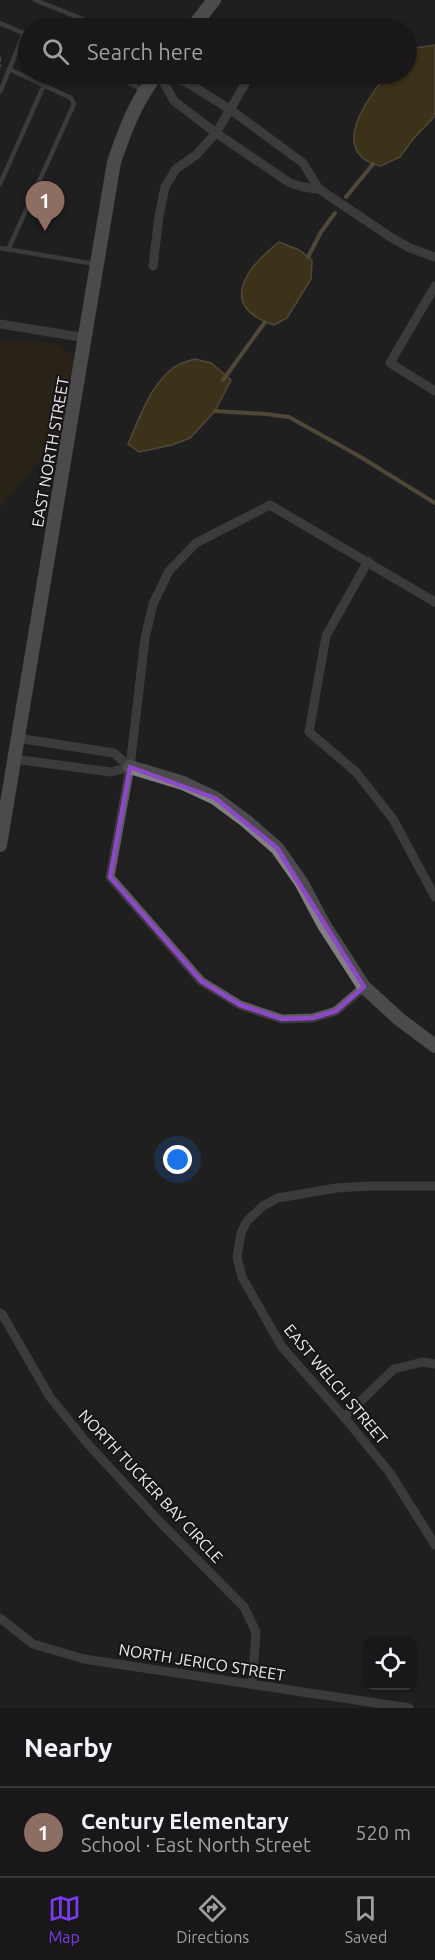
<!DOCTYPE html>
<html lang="en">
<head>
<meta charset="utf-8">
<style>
  body { margin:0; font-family:Ubuntu,sans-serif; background:#262426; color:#f1f3f6 }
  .controls { position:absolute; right:18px; bottom:18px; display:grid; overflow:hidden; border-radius:12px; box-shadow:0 2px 4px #0004 }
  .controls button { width:54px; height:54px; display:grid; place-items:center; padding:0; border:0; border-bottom:2px solid #373638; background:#191719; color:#f1f3f6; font:30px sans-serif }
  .you { position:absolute; left:178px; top:1160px; width:21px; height:21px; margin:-15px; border:4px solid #fff; border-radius:50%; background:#1a73e8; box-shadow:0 0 0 9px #1a73e833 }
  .badge { display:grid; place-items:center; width:39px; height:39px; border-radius:50%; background:#7c3aed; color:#fff; font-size:20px; font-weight:700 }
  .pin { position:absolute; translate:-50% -50px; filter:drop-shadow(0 2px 3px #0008) }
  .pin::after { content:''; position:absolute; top:32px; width:21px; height:18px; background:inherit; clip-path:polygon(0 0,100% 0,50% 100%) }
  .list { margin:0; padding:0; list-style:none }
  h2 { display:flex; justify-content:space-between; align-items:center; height:78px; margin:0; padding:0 24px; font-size:26px }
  h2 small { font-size:20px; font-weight:400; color:#9f9fa2 }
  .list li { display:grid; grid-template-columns:39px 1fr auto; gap:18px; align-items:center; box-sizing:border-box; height:90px; padding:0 24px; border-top:2px solid #373638 }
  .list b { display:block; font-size:22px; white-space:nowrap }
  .list p { margin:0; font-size:20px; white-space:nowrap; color:#9f9fa2 }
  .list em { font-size:20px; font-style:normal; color:#9f9fa2 }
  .icon { flex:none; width:33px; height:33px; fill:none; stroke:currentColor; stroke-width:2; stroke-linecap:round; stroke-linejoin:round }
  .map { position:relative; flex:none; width:435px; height:1708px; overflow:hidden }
  .search { position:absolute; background:#191719; box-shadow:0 2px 4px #0004; left:18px; right:18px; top:18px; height:66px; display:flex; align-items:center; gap:15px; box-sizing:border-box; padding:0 21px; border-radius:33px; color:#9f9fa2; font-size:22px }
  .sheet { height:168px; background:#191719 }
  nav { display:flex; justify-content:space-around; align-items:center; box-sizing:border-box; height:84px; border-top:2px solid #373638; background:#191719; font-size:16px; color:#9f9fa2 }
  nav a { display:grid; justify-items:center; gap:3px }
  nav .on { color:#7c3aed }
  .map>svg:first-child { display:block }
  .green { fill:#342709 }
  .water { fill:#5e4810; stroke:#897a53; stroke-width:1.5 }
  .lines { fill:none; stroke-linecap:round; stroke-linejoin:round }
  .stream { stroke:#897a53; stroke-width:4 }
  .path { stroke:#7a797a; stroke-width:2; stroke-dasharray:4.5 3; stroke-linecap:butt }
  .lane { stroke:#5e5c5e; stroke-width:4.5 }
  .street { stroke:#5e5c5e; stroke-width:9 }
  .secondary { stroke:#817f81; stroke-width:14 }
  .marked { fill:none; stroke:#8c49c6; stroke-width:4.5; stroke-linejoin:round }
  .labels { text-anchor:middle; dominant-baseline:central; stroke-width:4.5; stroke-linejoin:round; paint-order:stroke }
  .street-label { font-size:16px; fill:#eeedee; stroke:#181518 }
</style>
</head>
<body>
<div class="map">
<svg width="435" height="1708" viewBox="0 0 435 1708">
  <rect width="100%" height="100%" fill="#211f21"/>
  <path class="green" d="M0,341L57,343L74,358L60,435L0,508Z"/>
  <g class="water">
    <path d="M435,45V116L413,139L400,157L381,166C376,165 371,164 367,161C334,141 372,93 387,74H406L407,54L416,48Z"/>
    <path d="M279,242L299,250L312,260L311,279L287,318L274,325C217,306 246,268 279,242Z"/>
    <path d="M195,359L211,363L231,380L215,411L190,438L172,445L139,452L128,444C140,417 149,387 173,368C179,363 188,361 195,359Z"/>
  </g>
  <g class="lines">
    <g class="stream">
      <path d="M346,197L373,164"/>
      <path d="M308,257L321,232L335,213"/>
      <path d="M223,380L265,322"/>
      <path d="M215,411L266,414L289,417L359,456L435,503"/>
    </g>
    <path class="path" d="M0,57V67"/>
    <g class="lane">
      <path d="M35,0L105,28"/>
      <path d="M0,23L28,35"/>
      <path d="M109,74L144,90"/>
      <path d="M0,92L24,33"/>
      <path d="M0,184L44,85"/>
      <path d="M0,248L95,264"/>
      <path d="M8,250L74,104L71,98L9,69"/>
    </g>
    <g class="street">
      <path d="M159,74L174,101L216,133L290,183L303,187L319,189L392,238L410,248L435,257"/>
      <path d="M161,74L188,83L231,110L303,163L319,189"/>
      <path d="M153,266L159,216L165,187L176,169L196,155L216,133L251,74"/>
      <path d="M435,286L390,363L435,391"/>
      <path d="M0,324L86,338"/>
      <path d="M368,561L326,636L309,732L356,772L393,819L435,897"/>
      <path d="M17,738L114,753L130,767"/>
      <path d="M14,759L111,772L130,767"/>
      <path d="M364,987L336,1011L313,1018L282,1019L240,1005L201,981L110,877L130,767L145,638L153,604L169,571L196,543L270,505L435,602"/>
      <path d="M435,1186H369L336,1188L278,1198L263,1206L247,1221L241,1233L237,1257L242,1277L282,1347L344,1417L390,1473L435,1545"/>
      <path d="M0,1313L2,1314L50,1397L87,1443L159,1521L244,1607L256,1632L252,1685"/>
      <path d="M344,1417L394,1369L423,1362L435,1364"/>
      <path d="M0,1618L33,1644L84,1659L409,1708"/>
    </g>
    <g class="secondary">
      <path d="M192,28L214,0"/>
      <path d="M130,767L183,783L215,798L246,821L277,848L301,882L324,925L364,987L399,1019L435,1046"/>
      <path d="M0,845L114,162C125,130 136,100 157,74"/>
    </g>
  </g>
  <path d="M0 0H435V1708H0ZM130,767L215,798L277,848L364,987L336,1011L313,1018L282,1019L240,1005L201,981L110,877Z" fill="#211f21" fill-opacity=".55" fill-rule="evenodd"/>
  <path class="marked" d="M130,767L215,798L277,848L364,987L336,1011L313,1018L282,1019L240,1005L201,981L110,877Z"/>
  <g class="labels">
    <g class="street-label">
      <text transform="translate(50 452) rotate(-80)">EAST NORTH STREET</text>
      <text transform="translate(336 1384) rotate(50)">EAST WELCH STREET</text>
      <text transform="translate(151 1486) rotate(47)">NORTH TUCKER BAY CIRCLE</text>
      <text transform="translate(202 1662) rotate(9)">NORTH JERICO STREET</text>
    </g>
  </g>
</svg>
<div class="controls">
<button><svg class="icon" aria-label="locate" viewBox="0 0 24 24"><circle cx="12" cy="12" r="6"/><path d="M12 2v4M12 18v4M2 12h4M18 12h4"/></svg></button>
</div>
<div class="you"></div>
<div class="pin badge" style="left:45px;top:231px;background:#8d6e63">1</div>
<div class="search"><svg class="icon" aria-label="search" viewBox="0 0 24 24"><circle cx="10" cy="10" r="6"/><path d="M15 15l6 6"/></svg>Search here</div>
</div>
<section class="sheet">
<h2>Nearby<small></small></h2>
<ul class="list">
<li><span class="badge" style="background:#8d6e63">1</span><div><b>Century Elementary</b><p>School · East North Street</p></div><em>520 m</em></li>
</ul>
</section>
<nav>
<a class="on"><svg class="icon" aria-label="map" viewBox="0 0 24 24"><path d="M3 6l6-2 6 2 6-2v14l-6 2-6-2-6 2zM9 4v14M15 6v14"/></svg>Map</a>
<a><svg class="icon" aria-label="directions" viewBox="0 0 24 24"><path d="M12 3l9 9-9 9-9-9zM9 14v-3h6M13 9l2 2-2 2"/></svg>Directions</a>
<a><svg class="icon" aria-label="saved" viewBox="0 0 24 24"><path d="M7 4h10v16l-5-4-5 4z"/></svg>Saved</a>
</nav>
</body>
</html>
